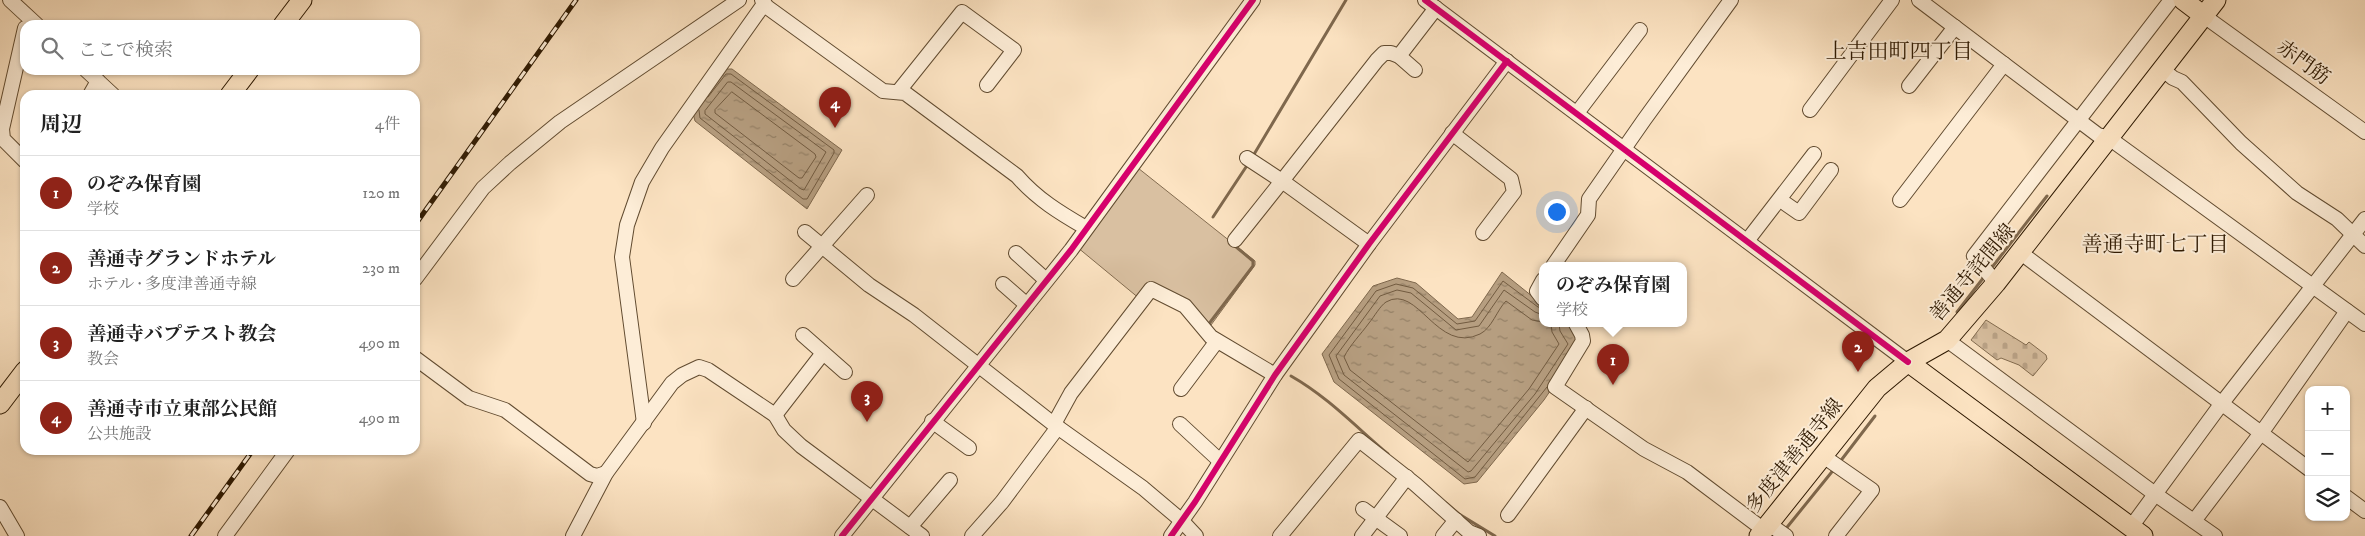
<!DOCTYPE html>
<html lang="ja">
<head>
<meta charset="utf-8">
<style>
  body { margin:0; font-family:"IM FELL DW Pica","Noto Serif JP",serif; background:#f6f6f6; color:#222 }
  .controls { position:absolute; right:15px; bottom:15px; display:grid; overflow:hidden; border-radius:10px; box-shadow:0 1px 4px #0004 }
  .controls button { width:45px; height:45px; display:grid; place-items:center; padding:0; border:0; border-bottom:1px solid #e0e0e0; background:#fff; color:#222; font:25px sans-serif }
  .you { position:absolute; left:1556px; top:211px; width:18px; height:18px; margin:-12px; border:4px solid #fff; border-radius:50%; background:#1a73e8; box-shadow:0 0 0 8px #1a73e833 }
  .badge { display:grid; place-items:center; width:32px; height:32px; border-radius:50%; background:#8f2418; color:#fff; font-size:16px; font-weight:700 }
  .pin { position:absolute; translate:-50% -41px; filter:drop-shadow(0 1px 2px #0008) }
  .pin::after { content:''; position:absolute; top:26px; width:18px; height:15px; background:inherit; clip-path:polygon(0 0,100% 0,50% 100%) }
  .popup { position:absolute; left:1539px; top:262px; width:148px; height:65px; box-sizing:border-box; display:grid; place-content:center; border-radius:10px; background:#fff; filter:drop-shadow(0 1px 4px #0005); font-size:16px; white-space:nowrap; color:#767676 }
  .popup b { font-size:19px; color:#222 }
  .popup::after { content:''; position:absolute; left:50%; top:100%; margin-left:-10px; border:10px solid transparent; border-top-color:#fff }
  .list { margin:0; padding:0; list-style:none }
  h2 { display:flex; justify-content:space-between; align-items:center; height:65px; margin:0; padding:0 20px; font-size:21px }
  h2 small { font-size:16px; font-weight:400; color:#767676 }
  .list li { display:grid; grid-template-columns:32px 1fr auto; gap:15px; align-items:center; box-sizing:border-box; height:75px; padding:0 20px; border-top:1px solid #e0e0e0 }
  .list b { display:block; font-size:19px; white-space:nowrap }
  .list p { margin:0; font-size:16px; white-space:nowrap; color:#767676 }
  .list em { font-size:16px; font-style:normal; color:#767676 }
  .icon { flex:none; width:28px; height:28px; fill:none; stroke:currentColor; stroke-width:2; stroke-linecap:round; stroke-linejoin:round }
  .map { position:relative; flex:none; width:2365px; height:536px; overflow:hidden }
  .search { position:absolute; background:#fff; box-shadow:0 1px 4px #0004; left:20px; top:20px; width:400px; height:55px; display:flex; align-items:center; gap:12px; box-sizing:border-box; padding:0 18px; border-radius:15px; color:#767676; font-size:19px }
  .panel { position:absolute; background:#fff; box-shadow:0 1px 4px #0004; left:20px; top:90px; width:400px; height:365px; border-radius:15px }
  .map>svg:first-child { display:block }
  .cemetery { fill:url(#cemetery-stones); stroke:#836c50 }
  .green { fill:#d9c0a1; stroke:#836c50 }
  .water { fill:url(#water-ripples); stroke:#7f684d }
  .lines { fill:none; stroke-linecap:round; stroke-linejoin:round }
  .shore { stroke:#725b40; stroke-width:1 }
  .stream { stroke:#7f684d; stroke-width:3 }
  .minor-casing { stroke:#614b30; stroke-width:16 }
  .major-casing { stroke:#2d1800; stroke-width:21 }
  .minor { stroke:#fdedd7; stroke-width:14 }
  .major { stroke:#fce3c2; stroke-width:19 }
  .rail-casing { stroke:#2d1800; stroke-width:5 }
  .rail { stroke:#fdedd7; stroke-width:3; stroke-dasharray:9; stroke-linecap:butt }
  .cycleway-casing { stroke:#fdedd7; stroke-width:9 }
  .cycleway { stroke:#d6006c; stroke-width:6 }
  .labels { text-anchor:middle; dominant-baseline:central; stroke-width:4; stroke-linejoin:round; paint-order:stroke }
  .street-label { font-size:20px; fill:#2d1800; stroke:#fdedd7 }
  .neighbourhood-label { font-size:21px; fill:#2d1800; stroke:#fdedd7 }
</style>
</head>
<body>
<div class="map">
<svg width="2365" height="536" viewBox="0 0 2365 536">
  <defs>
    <pattern id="cemetery-stones" width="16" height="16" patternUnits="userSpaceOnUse" patternTransform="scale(1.25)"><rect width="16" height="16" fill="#d9c0a1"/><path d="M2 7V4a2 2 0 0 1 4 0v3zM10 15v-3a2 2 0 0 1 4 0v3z" fill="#bba489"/></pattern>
    <pattern id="water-ripples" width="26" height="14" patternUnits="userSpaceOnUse" patternTransform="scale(1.25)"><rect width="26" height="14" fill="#b69e80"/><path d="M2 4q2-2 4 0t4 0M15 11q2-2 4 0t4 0" fill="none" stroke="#948066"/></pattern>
  </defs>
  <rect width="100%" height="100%" fill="#fce3c2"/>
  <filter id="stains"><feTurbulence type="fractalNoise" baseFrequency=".004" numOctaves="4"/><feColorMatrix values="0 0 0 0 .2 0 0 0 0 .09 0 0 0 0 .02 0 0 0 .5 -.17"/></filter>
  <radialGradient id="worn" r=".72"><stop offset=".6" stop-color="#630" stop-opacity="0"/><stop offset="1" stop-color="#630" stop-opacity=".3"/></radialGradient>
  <path class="cemetery" d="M1986,320L2026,345L2029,342L2046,355L2047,359L2033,376L2019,365L2001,358L1997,360L1971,340Z"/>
  <path class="green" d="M1138,168L1255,261V265L1211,325L1207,327L1151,284L1140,299L1077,247Z"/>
  <g class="water">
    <path d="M724,69H732L842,150L807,209L695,121L693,113Z"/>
    <path d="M1502,272L1543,305V324C1569,324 1571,321 1580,347L1544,400L1477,482L1464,484L1334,382L1322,354L1373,286L1397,278L1416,283L1458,319L1472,317Z"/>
  </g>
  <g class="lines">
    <g class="shore">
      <path d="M728,82H731L826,152L804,190L801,189L705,114V111Z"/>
      <path d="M732,92L815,154L816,157L802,178H799L715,113V110Z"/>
      <path d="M699,110L700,118L803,199H807L834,153V150L731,74H726L708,97"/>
      <path d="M1543,308L1538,307L1503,281L1475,321L1457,324L1413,288L1396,284L1376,291L1329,355L1339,379L1465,479L1475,477L1547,387"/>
      <path d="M1543,315L1535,312L1504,290L1479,326L1456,330L1411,293L1397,290L1380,296L1336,356L1344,375L1468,472L1471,471L1535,394L1568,344L1560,331L1559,324"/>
      <path d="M1543,322L1532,320L1506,301C1497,310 1492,328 1480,334C1437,355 1418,283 1386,302C1380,306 1374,317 1369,323C1361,334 1350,345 1344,357L1350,370L1468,462L1529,389L1559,344L1552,332L1551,324"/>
    </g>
    <g class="stream">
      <path d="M1253,156L1346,0"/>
      <path d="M1213,217L1248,164"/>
      <path d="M1990,270L2047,196"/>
      <path d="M1957,312L1984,277"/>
      <path d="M1208,325L1253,266V261L1235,246"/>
      <path d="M1291,376C1328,397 1356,427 1388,454"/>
      <path d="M1839,463L1875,416"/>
      <path d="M1446,503L1459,514L1495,536"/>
      <path d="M1784,531L1835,468"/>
    </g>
    <g class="minor-casing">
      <g id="minor">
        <path d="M10,0L37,25"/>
        <path d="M762,0L767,7L883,91L905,93L1017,176C1037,199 1060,213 1086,228"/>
        <path d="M1425,0L1908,362"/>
        <path d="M1919,0L2098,135L2109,138L2365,324"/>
        <path d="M2204,16L2365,132"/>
        <path d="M25,28L2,129L3,139L25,161"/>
        <path d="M1399,56L1415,70"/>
        <path d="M2162,69L2173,78L2182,82L2241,143L2297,193L2337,219L2365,246"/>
        <path d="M86,70L113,95"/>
        <path d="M1909,86L1955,27"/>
        <path d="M898,92L962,12L1014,50L987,85"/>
        <path d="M90,95L98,81"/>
        <path d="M1810,110L1892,0"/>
        <path d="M1577,113L1640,30"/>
        <path d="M1452,133L1511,179L1514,192L1483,233"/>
        <path d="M1900,200L2004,64"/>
        <path d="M1786,204L1799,213L1831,170"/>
        <path d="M805,232L869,285L914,315L1056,426L1143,488L1182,521L1196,536"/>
        <path d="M1235,240L1282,181L1247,158"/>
        <path d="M1747,241L1814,154"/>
        <path d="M1369,244L1282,181L1377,60L1384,53H1391L1399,56L1436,8"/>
        <path d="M1016,253L1046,280"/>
        <path d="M2021,253L2309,469"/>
        <path d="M1553,266L1588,215L1589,199L1644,120L1731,0"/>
        <path d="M415,279L483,188L510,163L560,122L739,0"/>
        <path d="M793,279L867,195"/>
        <path d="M1543,280L1537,291L1543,299"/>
        <path d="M1996,283L1974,256L2171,0"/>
        <path d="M1003,284L1027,305"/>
        <path d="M1576,324L1582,335L1583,341L1555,387L1644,449L1687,472L1764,530"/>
        <path d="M803,335L845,372"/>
        <path d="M1947,340L2155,494L2215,536"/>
        <path d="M415,358L469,398L505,410L590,474L597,476L606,473"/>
        <path d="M1181,389L1217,341"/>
        <path d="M775,415L823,353"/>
        <path d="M932,421L969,448"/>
        <path d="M644,423L622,257L627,225L642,182L662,148L764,4"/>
        <path d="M1054,424L1071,393L1151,289L1185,306L1211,337L1275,375"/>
        <path d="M1180,424L1220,461"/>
        <path d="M1823,456L1872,490L1836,536"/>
        <path d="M2346,497L2365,511"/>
        <path d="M0,507L17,536"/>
        <path d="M1363,509L1400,536"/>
        <path d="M1508,515L1586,408"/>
        <path d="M2194,521L2267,425L2347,311"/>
        <path d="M1769,524L1786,536"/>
        <path d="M910,527L950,480"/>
        <path d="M2131,527L2222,403L2365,219"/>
        <path d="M225,536L288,450"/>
        <path d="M573,536L606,473L672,383L682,375L699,367L708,370L775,415L784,430L801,446L922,536"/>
        <path d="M842,536L1071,250L1253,0"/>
        <path d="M972,536L1002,502L1058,427"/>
        <path d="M1171,536L1195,502L1275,375L1369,244L1507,61"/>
        <path d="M1280,536L1359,440L1415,484L1469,532L1479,536"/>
        <path d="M1362,536L1407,477"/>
        <path d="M1443,536L1456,520"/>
      </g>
    </g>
    <g class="major-casing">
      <g id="major">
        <path d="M2183,0L2204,16"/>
        <path d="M283,25L302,0"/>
        <path d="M230,95L249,70"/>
        <path d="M1908,362L2143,536"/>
        <path d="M0,404L25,371"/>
        <path d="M1759,536L1877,388L1908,362L1947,340L1996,283L2216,0"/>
      </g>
    </g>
    <use href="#minor" class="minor"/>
    <use href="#major" class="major"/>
    <g class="rail-casing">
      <g id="rail">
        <path d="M415,225L576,0"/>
        <path d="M191,536L253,450"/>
      </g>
    </g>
    <use href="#rail" class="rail"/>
    <g class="cycleway-casing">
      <g id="cycleway">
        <path d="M1425,0L1908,362"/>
        <path d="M842,536L1071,250L1253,0"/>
        <path d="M1171,536L1195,502L1275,375L1369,244L1507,61"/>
      </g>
    </g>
    <use href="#cycleway" class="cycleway"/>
  </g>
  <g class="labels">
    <g class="street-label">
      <text transform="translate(2303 63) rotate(36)">赤門筋</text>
      <text transform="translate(1973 273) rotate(-50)">善通寺詫間線</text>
      <text transform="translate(1795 456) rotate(-51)">多度津善通寺線</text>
    </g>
    <g class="neighbourhood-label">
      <text x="1899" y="52">上吉田町四丁目</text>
      <text x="2155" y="245">善通寺町七丁目</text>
    </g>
  </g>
  <rect width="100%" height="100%" filter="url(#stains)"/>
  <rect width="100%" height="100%" fill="url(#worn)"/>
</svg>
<div class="controls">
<button>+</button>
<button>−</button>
<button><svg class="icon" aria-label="layers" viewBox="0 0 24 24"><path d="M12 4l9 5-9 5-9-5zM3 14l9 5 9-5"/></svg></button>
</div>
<div class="you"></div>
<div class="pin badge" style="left:1613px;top:385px">1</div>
<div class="popup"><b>のぞみ保育園</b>学校</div>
<div class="pin badge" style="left:1858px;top:372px">2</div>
<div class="pin badge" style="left:867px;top:422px">3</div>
<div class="pin badge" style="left:835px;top:128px">4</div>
<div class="search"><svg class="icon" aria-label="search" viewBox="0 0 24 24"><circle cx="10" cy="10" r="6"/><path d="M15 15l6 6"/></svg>ここで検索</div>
<section class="panel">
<h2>周辺<small>4件</small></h2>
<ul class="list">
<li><span class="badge">1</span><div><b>のぞみ保育園</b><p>学校</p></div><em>120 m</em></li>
<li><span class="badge">2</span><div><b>善通寺グランドホテル</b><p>ホテル · 多度津善通寺線</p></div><em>230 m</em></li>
<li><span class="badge">3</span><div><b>善通寺バプテスト教会</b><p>教会</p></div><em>490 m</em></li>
<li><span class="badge">4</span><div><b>善通寺市立東部公民館</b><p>公共施設</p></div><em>490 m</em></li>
</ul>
</section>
</div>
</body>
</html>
